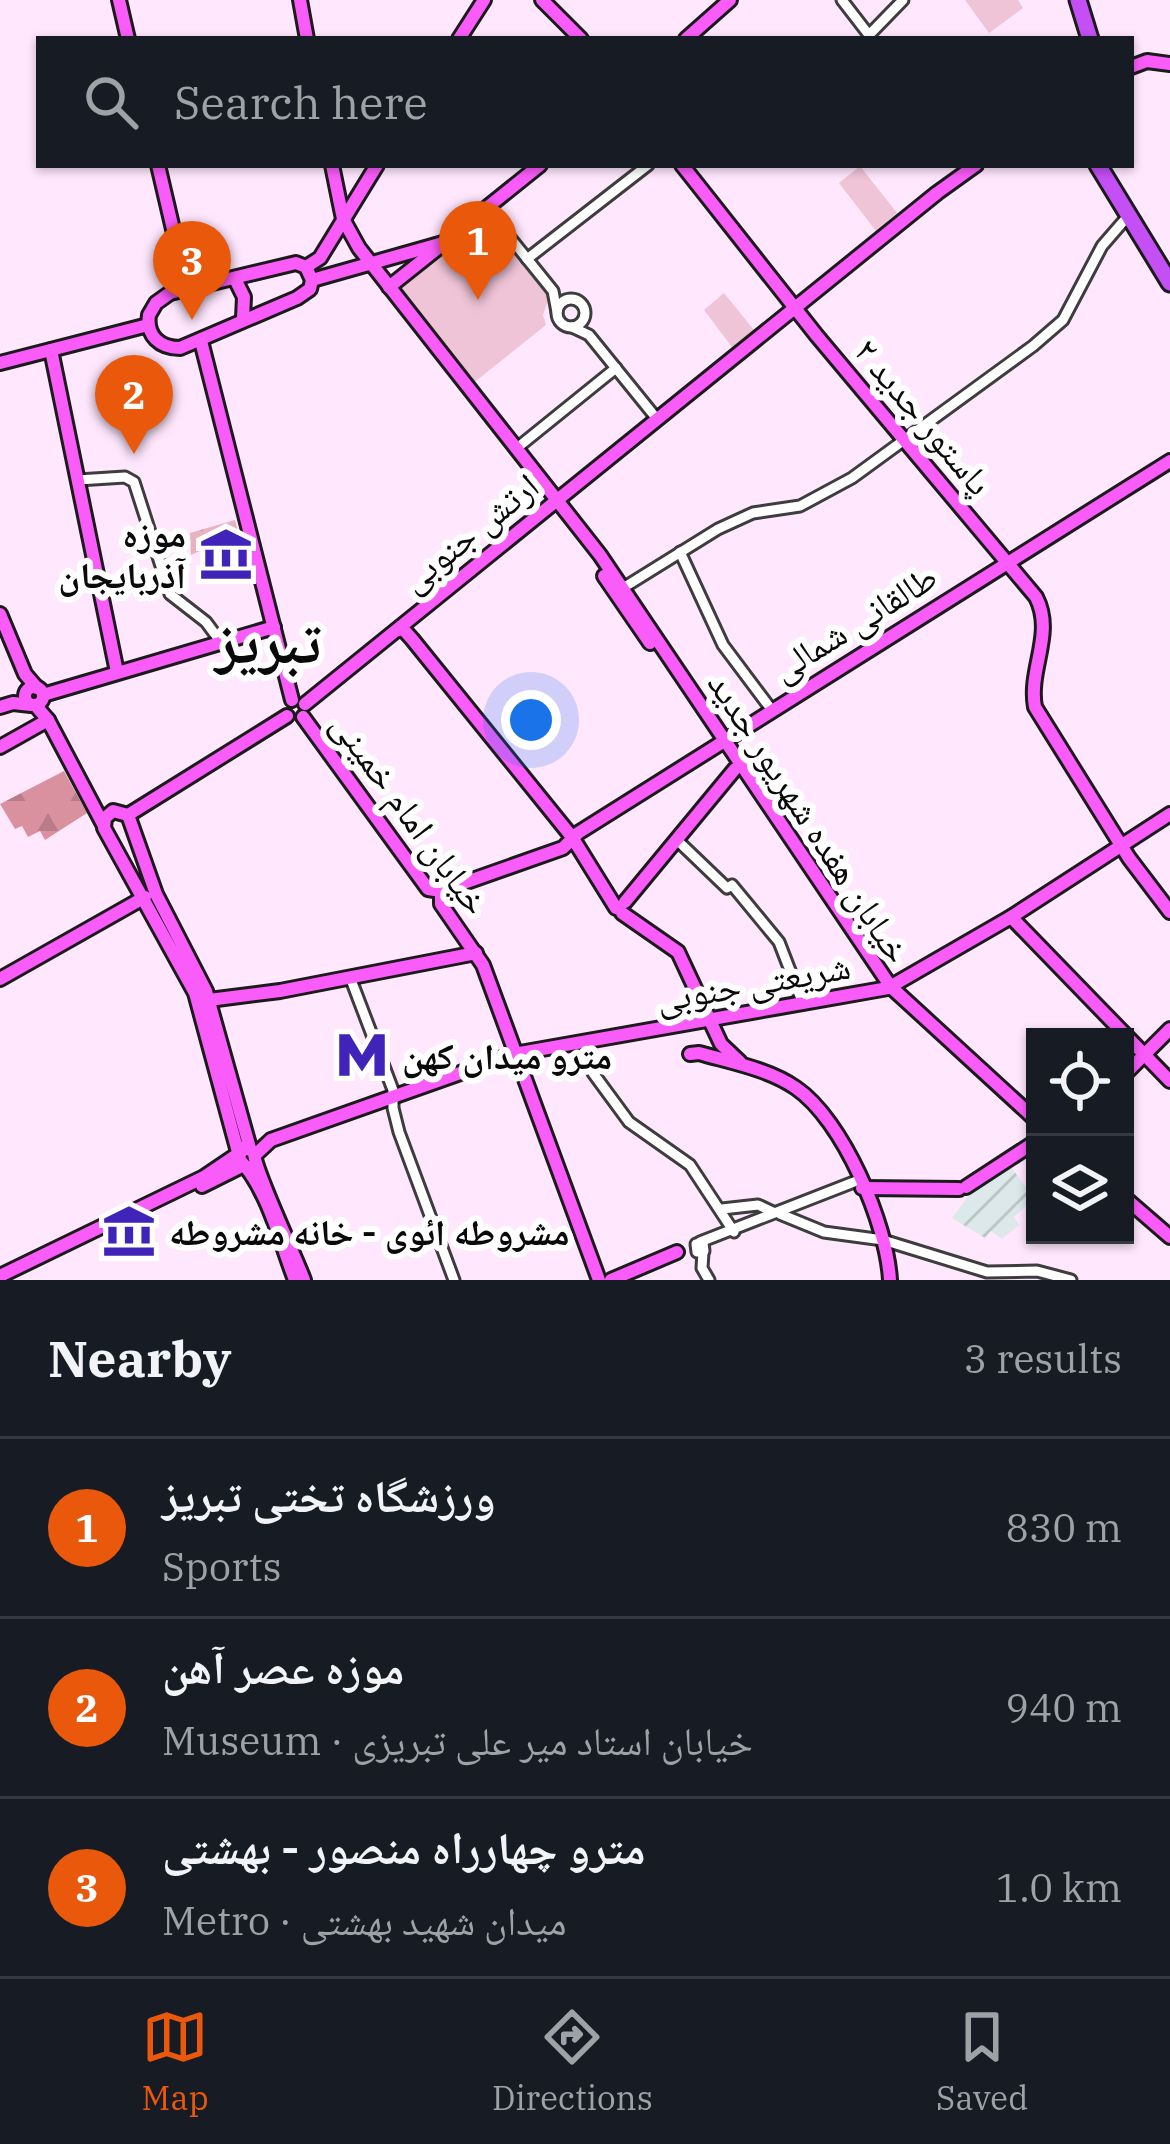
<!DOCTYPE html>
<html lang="en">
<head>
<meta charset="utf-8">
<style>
  body { margin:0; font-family:"IBM Plex Serif","Noto Naskh Arabic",serif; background:#20242c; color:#f1f3f6 }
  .controls { position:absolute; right:36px; bottom:36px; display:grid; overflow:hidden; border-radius:0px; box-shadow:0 3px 9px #0004 }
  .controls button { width:108px; height:108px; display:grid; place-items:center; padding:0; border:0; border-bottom:3px solid #363941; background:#171b24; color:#f1f3f6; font:60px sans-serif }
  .you { position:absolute; left:531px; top:720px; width:42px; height:42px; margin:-30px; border:9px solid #fff; border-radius:50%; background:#1a73e8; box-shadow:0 0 0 18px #1a73e833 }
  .badge { display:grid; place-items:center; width:78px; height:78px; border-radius:50%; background:#ea580c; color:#fff; font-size:39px; font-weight:700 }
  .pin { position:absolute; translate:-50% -99px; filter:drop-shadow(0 3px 6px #0008) }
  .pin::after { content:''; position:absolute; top:63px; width:42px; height:36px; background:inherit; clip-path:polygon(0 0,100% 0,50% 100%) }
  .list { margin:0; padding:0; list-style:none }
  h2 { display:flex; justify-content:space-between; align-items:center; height:156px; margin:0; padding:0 48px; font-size:51px }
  h2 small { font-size:39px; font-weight:400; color:#9ea1a6 }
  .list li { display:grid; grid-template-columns:78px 1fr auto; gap:36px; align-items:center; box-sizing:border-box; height:180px; padding:0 48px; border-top:3px solid #363941 }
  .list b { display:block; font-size:45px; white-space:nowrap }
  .list p { margin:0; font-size:39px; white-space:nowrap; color:#9ea1a6 }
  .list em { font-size:39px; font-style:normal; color:#9ea1a6 }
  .icon { flex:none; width:66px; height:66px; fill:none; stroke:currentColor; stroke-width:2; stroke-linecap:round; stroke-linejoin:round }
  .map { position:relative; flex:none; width:1170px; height:1280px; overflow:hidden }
  .search { position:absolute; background:#171b24; box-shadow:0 3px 9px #0004; left:36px; right:36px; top:36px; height:132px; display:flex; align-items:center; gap:30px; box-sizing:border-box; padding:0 42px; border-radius:0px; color:#9ea1a6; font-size:45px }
  .sheet { height:696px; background:#171b24 }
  nav { display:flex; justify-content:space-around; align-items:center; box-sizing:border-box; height:168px; border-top:3px solid #363941; background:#171b24; font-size:33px; color:#9ea1a6 }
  nav a { display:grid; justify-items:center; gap:6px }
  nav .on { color:#ea580c }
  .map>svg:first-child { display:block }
  .industrial { fill:url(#industrial-furrows) }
  .forest { fill:url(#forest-firs) }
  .park { fill:url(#park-tufts) }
  .pitch { fill:#efc4d6 }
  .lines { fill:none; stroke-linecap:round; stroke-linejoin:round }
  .minor-casing { stroke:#3d3d3d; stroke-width:15 }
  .major-casing { stroke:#1b1b1b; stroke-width:18 }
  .highway-casing { stroke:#1b1b1b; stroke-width:21 }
  .minor { stroke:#fff; stroke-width:9 }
  .major { stroke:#f95cf9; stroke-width:12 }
  .highway { stroke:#c34ff5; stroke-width:15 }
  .labels { text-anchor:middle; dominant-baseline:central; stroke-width:12; stroke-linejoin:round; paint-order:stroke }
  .street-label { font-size:36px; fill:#0a0a0a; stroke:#fff }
  .poi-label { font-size:36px; font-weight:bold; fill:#0a0a0a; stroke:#fff; text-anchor:start }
  .town-label { font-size:60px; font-weight:bold; fill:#0a0a0a; stroke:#fff }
</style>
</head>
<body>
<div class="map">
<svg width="1170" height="1280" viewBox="0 0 1170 1280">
  <defs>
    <pattern id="industrial-furrows" width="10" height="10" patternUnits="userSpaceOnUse" patternTransform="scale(3)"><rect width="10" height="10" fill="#dde8ea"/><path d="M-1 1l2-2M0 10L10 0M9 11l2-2" fill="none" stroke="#bcc6c7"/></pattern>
    <pattern id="forest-firs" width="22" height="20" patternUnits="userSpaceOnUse" patternTransform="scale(3)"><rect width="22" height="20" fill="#d991a0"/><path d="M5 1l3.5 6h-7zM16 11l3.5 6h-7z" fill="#b97c88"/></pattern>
    <pattern id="park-tufts" width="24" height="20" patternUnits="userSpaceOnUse" patternTransform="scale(3)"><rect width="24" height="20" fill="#e8b2c1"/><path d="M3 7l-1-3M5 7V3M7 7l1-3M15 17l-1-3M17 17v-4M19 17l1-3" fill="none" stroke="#c698a4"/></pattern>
  </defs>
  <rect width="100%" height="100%" fill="#ffe7fe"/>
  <path class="industrial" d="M1009,1165L1035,1198L1014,1217L1019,1225L1002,1239L991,1231L985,1238L952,1218L974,1188Z"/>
  <path class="forest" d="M64,771L87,813L45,840L40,831L28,837L22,826L15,829L0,804Z"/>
  <path class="park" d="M235,520L241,543L217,549L215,544L191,555L190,533Z"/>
  <g class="pitch">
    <path d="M965,0H1018L1023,8L989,33Z"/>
    <path d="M860,166L897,213L876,231L839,183Z"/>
    <path d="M483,217L549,297L543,315L546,325L472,384L396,287Z"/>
    <path d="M724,293L754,330L732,347L704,310Z"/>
  </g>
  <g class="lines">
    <g class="minor-casing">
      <g id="minor">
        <path d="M842,0L869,35L903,0"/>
        <path d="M487,209L553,291L557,312"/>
        <path d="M527,259L648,165"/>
        <circle cx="571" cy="313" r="14"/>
        <path d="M572,327L589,335L657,419"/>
        <path d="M517,448L616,368"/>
        <path d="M78,480L125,477L134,482L170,594L206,622L220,641"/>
        <path d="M680,552L723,645L771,709"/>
        <path d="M623,588L718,529L753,513L800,506L852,478L1033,346L1063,320L1102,246L1128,216"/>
        <path d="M678,841L727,888L732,885L779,942L803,1004"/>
        <path d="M350,977L393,1090V1108L399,1132L454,1280"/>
        <path d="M593,1073L629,1122L690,1165L734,1232"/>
        <path d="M722,1209L758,1205L773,1212"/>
        <path d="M780,1214L824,1232L883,1240L987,1272L1037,1271L1071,1280"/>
        <path d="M700,1242L859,1180"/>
        <path d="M703,1243L704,1251L697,1252L696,1244Z"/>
        <path d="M703,1252L702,1268L709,1280"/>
      </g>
    </g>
    <g class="major-casing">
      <g id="major">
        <path d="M119,0L128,39"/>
        <path d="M300,0L307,39"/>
        <path d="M542,0L581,39"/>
        <path d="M459,39L484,0"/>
        <path d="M686,39L730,0"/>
        <path d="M1131,67L1147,61L1170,64"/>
        <path d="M158,165L187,289"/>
        <path d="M332,165L343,219L359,248L600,555L891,987L1035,1119"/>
        <path d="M682,165L817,336L1036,597C1055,634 1028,669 1035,707L1129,858L1170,912"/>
        <path d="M296,263L306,267L312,280L310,289L297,298L180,348C160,348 146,336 149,315L156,303L170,293Z"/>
        <path d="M306,267L320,258L377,165"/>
        <path d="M235,279L244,297L243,318"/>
        <path d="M312,280L443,243L540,165"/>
        <path d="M389,287L438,248"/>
        <path d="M201,341L292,700"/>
        <path d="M51,350L117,672"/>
        <path d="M0,363L148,325"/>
        <path d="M604,576L650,643"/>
        <path d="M0,614L25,674L37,688"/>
        <path d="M398,630L403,629L412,639L572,837L616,908"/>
        <circle cx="34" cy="696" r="9"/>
        <path d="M43,695L274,627"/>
        <path d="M305,704L937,193L976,165"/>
        <path d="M36,706L48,720L103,824"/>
        <path d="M0,707L13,703L31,705"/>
        <path d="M303,717L428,889L441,891"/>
        <path d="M0,747L48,720"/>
        <path d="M128,815L287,716"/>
        <path d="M441,891L563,848L578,833L1170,461"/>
        <path d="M441,891V904L483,965L599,1280"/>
        <path d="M625,902L735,769"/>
        <path d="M622,913L678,952L721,1044L740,1062"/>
        <path d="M1011,917L1170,1081"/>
        <path d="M0,979L145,897"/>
        <path d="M209,1000L280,991L476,953"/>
        <path d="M690,1054L699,1053C730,1062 769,1069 796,1088C843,1120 887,1224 890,1280"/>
        <path d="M1125,1074L1170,1029"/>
        <path d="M238,1152L195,993L104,828L105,818L113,811L128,815L156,894L206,991L250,1148"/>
        <path d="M255,1155L271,1140L514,1054L888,988L1011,917L1170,814"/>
        <path d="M202,1186L244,1165"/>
        <path d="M966,1187L1035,1142"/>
        <path d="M862,1188L959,1189"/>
        <path d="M1125,1198L1170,1237"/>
        <path d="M0,1276L204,1177L238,1154"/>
        <path d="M295,1280C280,1241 267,1187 238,1158L244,1147L254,1152C253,1168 295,1255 304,1280"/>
        <path d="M611,1280L677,1252"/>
      </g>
    </g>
    <g class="highway-casing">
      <g id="highway">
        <path d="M1078,0L1090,39"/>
        <path d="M1098,165L1170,283"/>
      </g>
    </g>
    <use href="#minor" class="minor"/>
    <use href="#major" class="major"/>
    <use href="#highway" class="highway"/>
  </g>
  <defs>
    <g id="museum-bare" transform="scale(4.14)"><path d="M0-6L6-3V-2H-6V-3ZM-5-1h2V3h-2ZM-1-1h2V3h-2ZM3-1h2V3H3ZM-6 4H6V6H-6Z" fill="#4023b9" stroke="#fff" stroke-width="2.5" paint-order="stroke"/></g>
    <g id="metro-bare" transform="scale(4.14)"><path d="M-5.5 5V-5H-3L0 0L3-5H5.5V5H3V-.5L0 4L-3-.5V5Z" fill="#4023b9" stroke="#fff" stroke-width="2.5" paint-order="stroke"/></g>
  </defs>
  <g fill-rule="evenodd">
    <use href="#museum-bare" x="226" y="554"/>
    <use href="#metro-bare" x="362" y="1055"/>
    <use href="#museum-bare" x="129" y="1231"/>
  </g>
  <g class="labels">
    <g class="street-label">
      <text transform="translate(924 416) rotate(50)">پاستور جدید ۲</text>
      <text transform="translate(469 532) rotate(-39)">ارتش جنوبی</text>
      <text transform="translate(854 622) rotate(-32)">طالقانی شمالی</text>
      <text transform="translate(411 813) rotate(54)">خیابان امام خمینی</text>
      <text transform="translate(810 817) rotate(57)">خیابان هفده شهریور جدید</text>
      <text transform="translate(753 982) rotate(-10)">شریعتی جنوبی</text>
    </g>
    <g class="poi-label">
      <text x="186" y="533" text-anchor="end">موزه<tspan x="186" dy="41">آذربایجان</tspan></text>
      <text x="402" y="1055">مترو میدان کهن</text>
      <text x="169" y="1231">مشروطه ائوی - خانه مشروطه</text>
    </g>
    <g class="town-label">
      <text x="268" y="641">تبریز</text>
    </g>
  </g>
</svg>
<div class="controls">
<button><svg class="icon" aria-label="locate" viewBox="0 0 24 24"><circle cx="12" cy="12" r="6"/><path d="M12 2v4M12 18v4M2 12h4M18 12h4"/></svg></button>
<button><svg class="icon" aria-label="layers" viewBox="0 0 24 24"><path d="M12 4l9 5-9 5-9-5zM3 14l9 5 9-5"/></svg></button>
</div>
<div class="you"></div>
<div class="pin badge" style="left:478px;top:300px">1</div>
<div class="pin badge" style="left:134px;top:454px">2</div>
<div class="pin badge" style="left:192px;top:320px">3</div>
<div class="search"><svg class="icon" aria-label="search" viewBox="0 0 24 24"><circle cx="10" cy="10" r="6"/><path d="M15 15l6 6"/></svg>Search here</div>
</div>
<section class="sheet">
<h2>Nearby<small>3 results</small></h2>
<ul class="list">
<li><span class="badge">1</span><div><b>ورزشگاه تختی تبریز</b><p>Sports</p></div><em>830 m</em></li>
<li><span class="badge">2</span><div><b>موزه عصر آهن</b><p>Museum · خیابان استاد میر علی تبریزی</p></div><em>940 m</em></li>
<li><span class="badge">3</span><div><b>مترو چهارراه منصور - بهشتی</b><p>Metro · میدان شهید بهشتی</p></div><em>1.0 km</em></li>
</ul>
</section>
<nav>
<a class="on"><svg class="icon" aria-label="map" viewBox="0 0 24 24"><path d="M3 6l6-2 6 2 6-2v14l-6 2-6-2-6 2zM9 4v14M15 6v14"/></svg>Map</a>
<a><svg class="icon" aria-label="directions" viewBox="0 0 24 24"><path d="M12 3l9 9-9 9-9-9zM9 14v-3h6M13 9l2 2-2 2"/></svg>Directions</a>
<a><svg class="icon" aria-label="saved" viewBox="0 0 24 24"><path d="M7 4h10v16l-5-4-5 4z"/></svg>Saved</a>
</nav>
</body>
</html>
